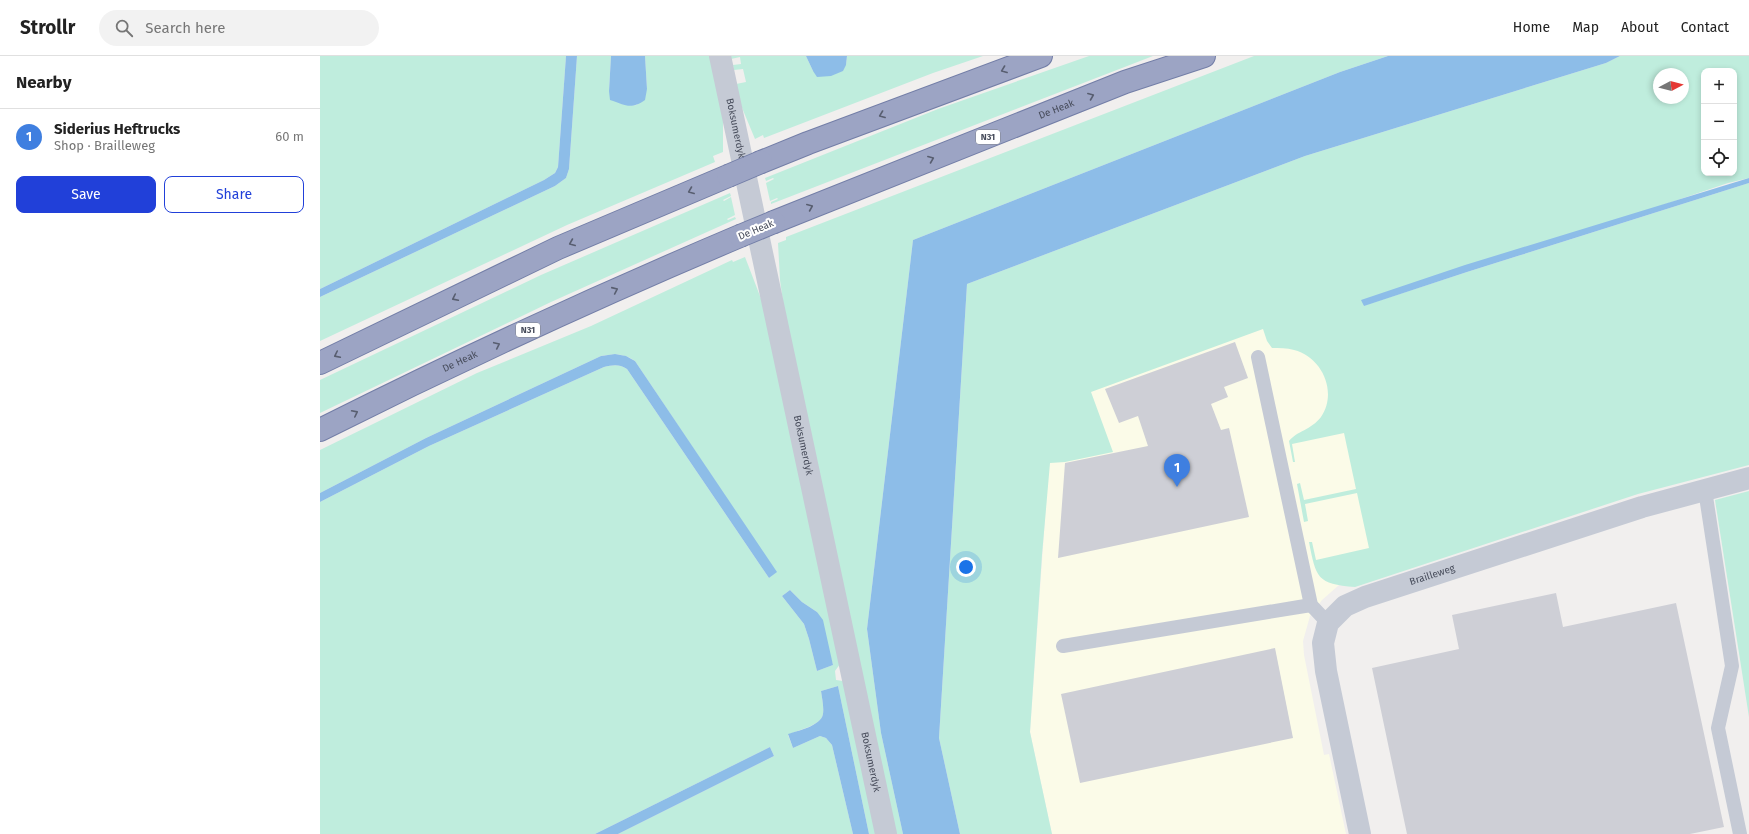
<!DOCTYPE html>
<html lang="en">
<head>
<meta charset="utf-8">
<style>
  body { margin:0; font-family:"Fira Sans",sans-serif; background:#f2f2f2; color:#222 }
  .controls { position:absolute; right:12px; top:12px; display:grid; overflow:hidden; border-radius:8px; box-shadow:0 2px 6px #0003 }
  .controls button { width:36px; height:36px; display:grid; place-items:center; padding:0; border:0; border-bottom:1px solid #e0e0e0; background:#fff; color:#222; font:20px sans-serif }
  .compass { position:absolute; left:1333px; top:12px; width:36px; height:36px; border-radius:50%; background:#fff; box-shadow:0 2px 6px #0003; rotate:83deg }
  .you { position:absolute; left:646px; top:511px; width:14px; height:14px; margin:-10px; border:3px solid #fff; border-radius:50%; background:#1a73e8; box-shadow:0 0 0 6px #1a73e833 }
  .badge { display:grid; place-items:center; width:26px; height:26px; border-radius:50%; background:#2140d9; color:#fff; font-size:13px; font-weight:700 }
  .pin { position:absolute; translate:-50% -33px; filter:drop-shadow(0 1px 2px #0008) }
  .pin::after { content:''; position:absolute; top:21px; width:14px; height:12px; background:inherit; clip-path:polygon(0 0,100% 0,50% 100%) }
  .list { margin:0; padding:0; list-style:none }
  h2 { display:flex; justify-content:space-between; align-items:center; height:52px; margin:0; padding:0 16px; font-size:17px }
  h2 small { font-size:13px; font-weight:400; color:#767676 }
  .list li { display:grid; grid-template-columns:26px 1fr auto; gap:12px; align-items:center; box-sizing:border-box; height:56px; padding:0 16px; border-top:1px solid #e0e0e0 }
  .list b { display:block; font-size:15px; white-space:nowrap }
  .list p { margin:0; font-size:13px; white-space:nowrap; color:#767676 }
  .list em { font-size:13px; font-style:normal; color:#767676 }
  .actions { display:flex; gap:8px; padding:12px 16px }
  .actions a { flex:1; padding:9px 0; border:1px solid #2140d9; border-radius:8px; text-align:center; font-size:14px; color:#2140d9 }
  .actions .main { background:#2140d9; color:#fff }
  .icon { flex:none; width:22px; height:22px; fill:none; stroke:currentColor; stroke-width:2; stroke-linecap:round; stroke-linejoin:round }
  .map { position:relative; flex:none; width:1429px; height:778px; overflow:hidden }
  header { display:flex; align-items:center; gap:24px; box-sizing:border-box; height:56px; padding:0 20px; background:#fff; border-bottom:1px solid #e0e0e0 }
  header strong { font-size:19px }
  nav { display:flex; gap:22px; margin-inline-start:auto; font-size:14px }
  .search { width:280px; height:36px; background:#f2f2f2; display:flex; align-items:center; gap:10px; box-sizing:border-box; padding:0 14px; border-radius:22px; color:#767676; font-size:15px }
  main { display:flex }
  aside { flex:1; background:#fff }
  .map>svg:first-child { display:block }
  .commercial { fill:#fbfbe8 }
  .green { fill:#bfeddd; fill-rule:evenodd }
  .water { fill:#8dbde8 }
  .building { fill:#cecfd6 }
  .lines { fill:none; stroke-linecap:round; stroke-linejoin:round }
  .trunk-casing { stroke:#737ea7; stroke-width:24 }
  .service { stroke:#c5cad5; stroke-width:14 }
  .minor { stroke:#c5cad5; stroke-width:22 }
  .trunk { stroke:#9ca4c4; stroke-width:22 }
  .trunk-bridge-casing { stroke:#737ea7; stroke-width:24; stroke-linecap:butt }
  .trunk-bridge { stroke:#9ca4c4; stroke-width:22 }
  .oneway { stroke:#585e70 }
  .labels { text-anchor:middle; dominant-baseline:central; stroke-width:4; stroke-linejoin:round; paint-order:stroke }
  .shield { fill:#fff; stroke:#7e828c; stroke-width:1 }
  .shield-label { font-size:9px; font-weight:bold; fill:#474c5b }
  .street-label { font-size:10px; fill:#474c5b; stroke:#fff }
</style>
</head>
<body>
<header>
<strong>Strollr</strong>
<div class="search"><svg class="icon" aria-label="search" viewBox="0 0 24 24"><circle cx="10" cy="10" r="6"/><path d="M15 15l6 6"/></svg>Search here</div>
<nav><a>Home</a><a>Map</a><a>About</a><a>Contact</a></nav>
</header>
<main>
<aside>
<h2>Nearby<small></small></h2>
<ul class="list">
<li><span class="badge" style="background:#3f7fe0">1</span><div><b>Siderius Heftrucks</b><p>Shop · Brailleweg</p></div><em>60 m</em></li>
</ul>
<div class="actions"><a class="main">Save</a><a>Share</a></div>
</aside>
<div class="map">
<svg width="1429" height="778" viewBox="0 0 1429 778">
  <rect width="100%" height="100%" fill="#f1efee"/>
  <path class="commercial" d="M988,239L1071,511L1019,529L1002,544L990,560L983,585L984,599L1004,699L1009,698L1026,778H732L710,676L734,335Z"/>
  <g class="green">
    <path d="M0,0H246L238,111L235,117L224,124L0,233Z"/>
    <path d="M257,0H291L289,35C299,48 300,50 317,49L327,33L325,0H390L403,64V96L393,100L395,106L247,169L0,285V241L235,130L246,122L249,113Z"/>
    <path d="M411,0H486L493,15L526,9L527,0H663L613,17L444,82L443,79L435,83L420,47L416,28L426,26L423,13L414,14L413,9L421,8L420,1L411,3Z"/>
    <path d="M769,0H833L451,148V146L458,143L457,142L450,145L446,127L454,123L453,122L446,125L445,122L618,53Z"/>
    <path d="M934,0H1068L1020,16L593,184L547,573L561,677L583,778H576L464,253L460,224L458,187L466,184V181Z"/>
    <path d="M1300,0H1429V122L1408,127L1043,250L1147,216L1429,127V409L1318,438L1035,531C997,528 996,522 989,486H992L996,504L1049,492L1037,437L985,448L988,465L984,466L977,428L980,427L984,444L1036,433L1024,377L972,388L975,406H973L969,385C977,375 991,374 1001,361C1018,336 1002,301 974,294C967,292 959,292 952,292L947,285L943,273L771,336L793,396L745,406L730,407L722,499L710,676L732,778H640L619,682L647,228L985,100L1286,7ZM1384,15H1414V117H1384ZM1339,18H1363V42H1339Z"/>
    <path d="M410,137L411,140L403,144L404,145L411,141L415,159L407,163L408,164L415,161L416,163L231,246L0,357V324L221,219Z"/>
    <path d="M425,201L445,253L520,608L515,615L516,624L523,625L556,778H549L518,630L501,635C502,642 504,651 503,658C501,670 477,674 468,679L473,692L500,680L506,682L512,689L533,778H298L454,700L450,691L275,778H0V446L109,390L284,311C293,309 299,308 307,313L449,522L456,516L315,305C303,297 294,298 281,300L106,382L0,437V394L157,317L271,270L412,204L413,206ZM470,534L482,546L497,556L513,609L497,615L489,583L484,568L462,540Z"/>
    <path d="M1429,435V661L1395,444Z"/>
  </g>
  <g class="water">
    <path d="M246,0H257L249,113L246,122L235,130L0,241V233L224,124L235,117L238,111Z"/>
    <path d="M291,0H325L327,33L325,44C311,54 305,49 290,44L289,35Z"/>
    <path d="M486,0H527L526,9L523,15L511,20L497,21L493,15Z"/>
    <path d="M1068,0H1300L1286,7L985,100L647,228L619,682L640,778H583L561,677L547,573L593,184L1020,16Z"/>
    <path d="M1429,122V127L1147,216L1044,250L1041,244L1145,209Z"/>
    <path d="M295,298L306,300L315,305L457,516L449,522L307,313C299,308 293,309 284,311L109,390L0,446V437L106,382L281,300Z"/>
    <path d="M470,534L482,546L497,556L503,564L513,609L497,615L489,583L484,568L462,540Z"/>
    <path d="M518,630L549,778H533L512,689L506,682L500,680L473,692L468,678C477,675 501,670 503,658C504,651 502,642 501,635Z"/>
    <path d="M450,691L454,700L298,778H275Z"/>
  </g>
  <g class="building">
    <path d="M915,286L928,322L904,331L908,341L891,348L901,374L909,372L929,461L738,502L745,407L828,390L818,360L799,367L785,333Z"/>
    <path d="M1236,537L1243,571L1356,547L1404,771L1370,778H1087L1052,612L1139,593L1132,559Z"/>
    <path d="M955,592L973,682L760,727L741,638Z"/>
  </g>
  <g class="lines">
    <g class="trunk-casing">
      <g id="trunk">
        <path d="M441,106L488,87L721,0"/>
        <path id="s3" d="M454,166L805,26L884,0"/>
        <path d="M0,307L238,192L408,120"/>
        <path id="s4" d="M0,374C137,305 278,240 420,180"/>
      </g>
    </g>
    <g class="service">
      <path d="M938,301L991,549L1008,567"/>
      <path d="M1385,434L1412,610L1398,672L1420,778"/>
      <path d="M743,590L991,549"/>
    </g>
    <g class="minor">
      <path id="s1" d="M400,0L566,778"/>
      <path id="s2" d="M1040,778L1006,615L1003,587L1008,567L1025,550L1045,541L1322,451L1429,422"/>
    </g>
    <use href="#trunk" class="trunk"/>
    <g class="trunk-bridge-casing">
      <g id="trunk-bridge">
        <path d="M408,120L441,106"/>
        <path d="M420,180L454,166"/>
      </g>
    </g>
    <use href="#trunk-bridge" class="trunk-bridge"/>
  </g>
  <defs><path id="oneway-chevron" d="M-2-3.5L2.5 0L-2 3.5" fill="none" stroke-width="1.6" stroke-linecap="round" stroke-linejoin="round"/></defs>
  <g class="oneway">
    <use href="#oneway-chevron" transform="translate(684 14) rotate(159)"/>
    <use href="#oneway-chevron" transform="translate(771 40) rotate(-22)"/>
    <use href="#oneway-chevron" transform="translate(562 59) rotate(159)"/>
    <use href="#oneway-chevron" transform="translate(611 103) rotate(-22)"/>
    <use href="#oneway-chevron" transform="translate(371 135) rotate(158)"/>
    <use href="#oneway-chevron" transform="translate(490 151) rotate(-23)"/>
    <use href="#oneway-chevron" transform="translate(252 187) rotate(157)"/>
    <use href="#oneway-chevron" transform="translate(295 234) rotate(-24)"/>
    <use href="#oneway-chevron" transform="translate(135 242) rotate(154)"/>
    <use href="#oneway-chevron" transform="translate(177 289) rotate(-25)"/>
    <use href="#oneway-chevron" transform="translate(17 299) rotate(154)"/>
    <use href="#oneway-chevron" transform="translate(35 357) rotate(-27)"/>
  </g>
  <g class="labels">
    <g class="shield">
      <rect x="656" y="74" width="24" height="14" rx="3"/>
      <rect x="196" y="267" width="24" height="14" rx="3"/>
    </g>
    <g class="shield-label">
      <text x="668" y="81">N31</text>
      <text x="208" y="274">N31</text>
    </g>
    <g class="street-label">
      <text stroke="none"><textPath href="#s3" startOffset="304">De Heak</textPath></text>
      <text stroke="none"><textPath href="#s1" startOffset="74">Boksumerdyk</textPath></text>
      <text transform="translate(436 174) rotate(-23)">De Heak</text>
      <text stroke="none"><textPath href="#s4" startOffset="156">De Heak</textPath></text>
      <text stroke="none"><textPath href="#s1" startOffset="398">Boksumerdyk</textPath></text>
      <text stroke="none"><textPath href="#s2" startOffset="332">Brailleweg</textPath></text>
      <text stroke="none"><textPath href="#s1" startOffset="722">Boksumerdyk</textPath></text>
    </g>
  </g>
</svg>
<div class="controls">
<button>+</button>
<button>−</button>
<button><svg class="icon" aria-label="locate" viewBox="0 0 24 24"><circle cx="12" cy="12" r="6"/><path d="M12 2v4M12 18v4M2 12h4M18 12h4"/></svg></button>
</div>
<svg class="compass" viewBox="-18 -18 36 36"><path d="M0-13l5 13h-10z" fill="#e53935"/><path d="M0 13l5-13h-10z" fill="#767676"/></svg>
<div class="you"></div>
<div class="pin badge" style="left:857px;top:431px;background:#3f7fe0">1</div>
</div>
</main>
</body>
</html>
